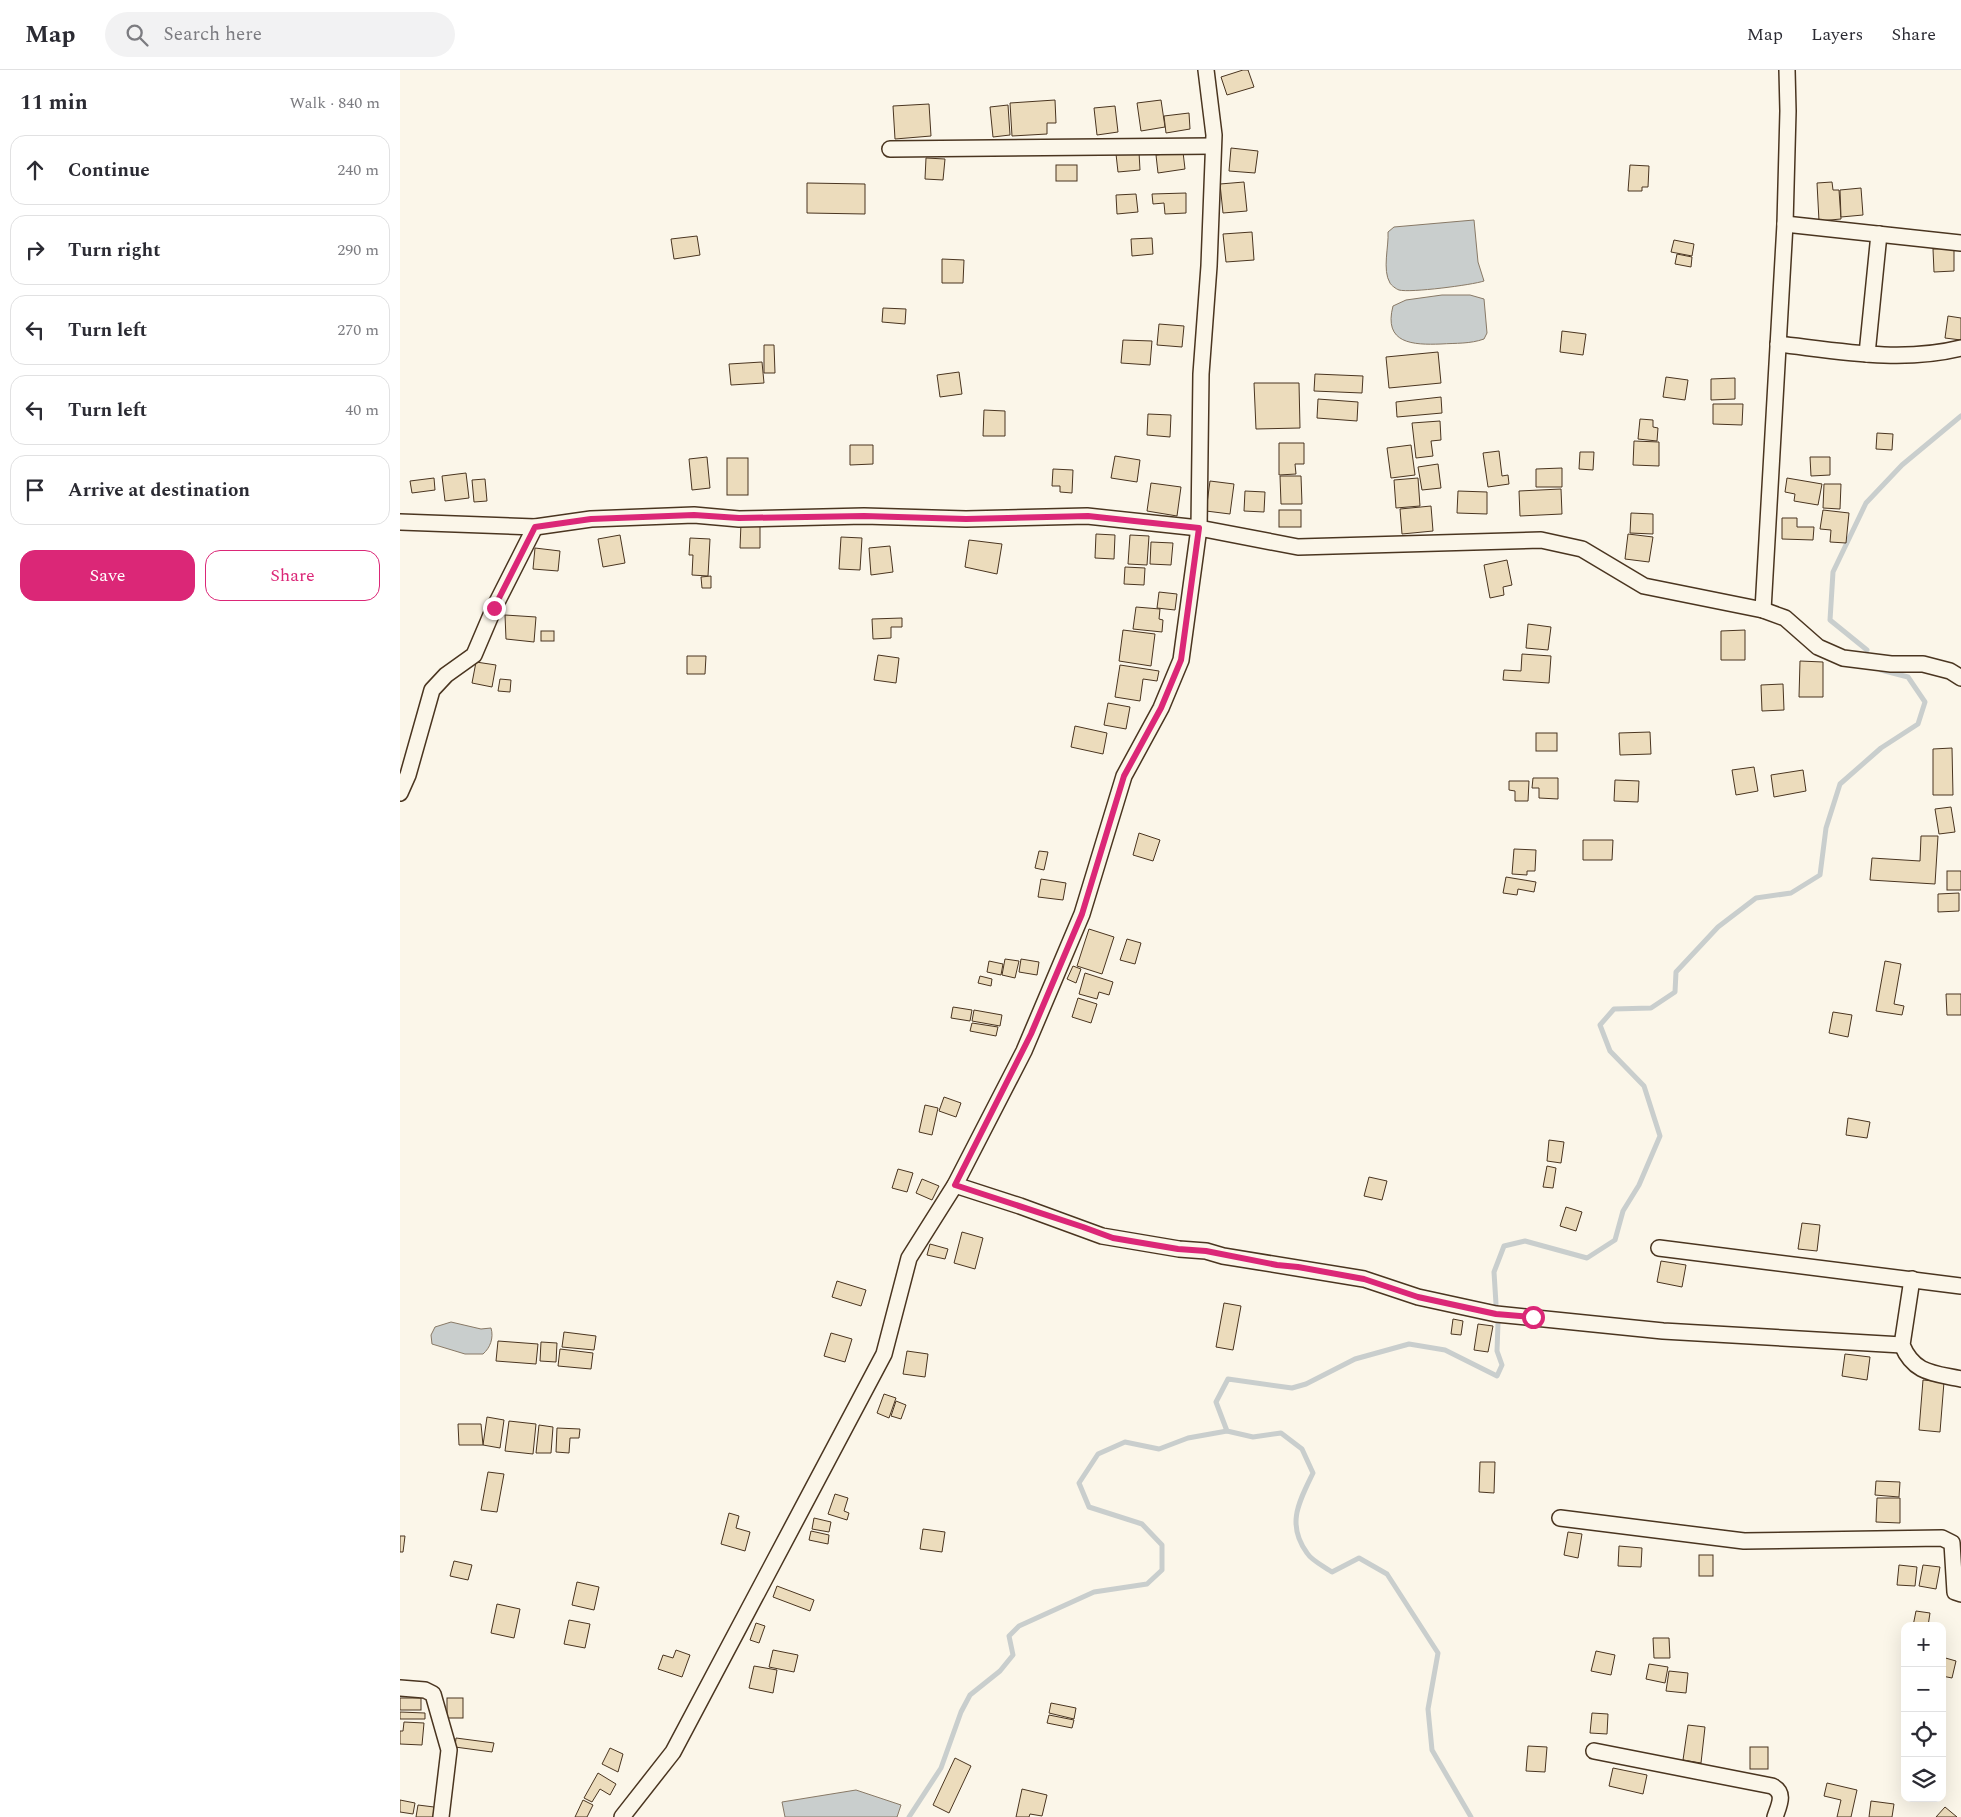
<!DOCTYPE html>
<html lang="en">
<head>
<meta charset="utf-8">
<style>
  body { margin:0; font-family:Spectral,serif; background:#f2f2f3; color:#2b2b33 }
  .controls { position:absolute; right:15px; bottom:15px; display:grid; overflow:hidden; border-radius:10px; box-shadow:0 5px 20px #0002 }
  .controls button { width:45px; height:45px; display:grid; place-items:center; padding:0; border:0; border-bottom:1px solid #e1e1e2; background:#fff; color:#2b2b33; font:25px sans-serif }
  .stop { position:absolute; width:15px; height:15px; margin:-11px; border:4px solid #db2777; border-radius:50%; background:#fff }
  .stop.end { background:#db2777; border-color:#fff; box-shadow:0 1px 5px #0008 }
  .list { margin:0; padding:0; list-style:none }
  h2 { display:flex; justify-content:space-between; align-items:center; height:65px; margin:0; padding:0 20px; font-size:21px }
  h2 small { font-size:16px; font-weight:400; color:#7c7c81 }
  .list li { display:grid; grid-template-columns:32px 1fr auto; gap:15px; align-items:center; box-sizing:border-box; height:70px; margin:0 10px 10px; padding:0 10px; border:1px solid #e1e1e2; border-radius:15px }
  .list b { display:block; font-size:19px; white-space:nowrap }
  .list em { font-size:16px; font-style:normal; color:#7c7c81 }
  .actions { display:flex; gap:10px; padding:15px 20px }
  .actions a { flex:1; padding:11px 0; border:1px solid #db2777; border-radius:15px; text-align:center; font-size:18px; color:#db2777 }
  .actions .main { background:#db2777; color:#fff }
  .icon { flex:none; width:28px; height:28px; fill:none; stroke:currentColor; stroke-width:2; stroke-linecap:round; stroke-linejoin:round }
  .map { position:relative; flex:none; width:1561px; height:1747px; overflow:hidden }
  header { display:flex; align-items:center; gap:30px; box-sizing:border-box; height:70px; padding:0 25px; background:#fff; border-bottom:1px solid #e1e1e2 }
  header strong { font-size:24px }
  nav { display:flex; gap:28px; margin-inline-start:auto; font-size:18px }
  .search { width:350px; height:45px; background:#f2f2f3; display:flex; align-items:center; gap:12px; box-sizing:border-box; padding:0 18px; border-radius:28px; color:#7c7c81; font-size:19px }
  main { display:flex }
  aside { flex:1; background:#fff }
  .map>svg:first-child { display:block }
  .water { fill:#c9cecd; stroke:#887966 }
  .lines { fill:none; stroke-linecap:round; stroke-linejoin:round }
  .stream { stroke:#c9cecd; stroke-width:5 }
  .building { fill:#ecdcbc; stroke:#4a3520 }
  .street-casing { stroke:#4a3520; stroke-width:18 }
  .street { stroke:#fbf6e9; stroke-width:15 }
  .route { stroke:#db2777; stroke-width:6 }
</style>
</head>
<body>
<header>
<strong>Map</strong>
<div class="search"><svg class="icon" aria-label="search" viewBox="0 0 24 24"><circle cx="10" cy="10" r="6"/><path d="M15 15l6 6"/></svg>Search here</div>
<nav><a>Map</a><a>Layers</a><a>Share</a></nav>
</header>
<main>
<aside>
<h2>11 min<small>Walk · 840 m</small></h2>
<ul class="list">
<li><svg class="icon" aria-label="ahead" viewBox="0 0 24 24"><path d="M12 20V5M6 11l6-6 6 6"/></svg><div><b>Continue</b></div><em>240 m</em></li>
<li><svg class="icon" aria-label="right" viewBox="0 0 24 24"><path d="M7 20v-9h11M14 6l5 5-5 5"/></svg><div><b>Turn right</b></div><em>290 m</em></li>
<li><svg class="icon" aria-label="left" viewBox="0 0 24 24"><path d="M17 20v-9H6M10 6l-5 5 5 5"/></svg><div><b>Turn left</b></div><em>270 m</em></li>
<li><svg class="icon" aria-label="left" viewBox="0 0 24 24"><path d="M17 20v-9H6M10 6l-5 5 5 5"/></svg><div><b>Turn left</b></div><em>40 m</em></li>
<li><svg class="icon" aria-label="arrive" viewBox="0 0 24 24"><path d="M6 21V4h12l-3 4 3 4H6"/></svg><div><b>Arrive at destination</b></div></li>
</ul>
<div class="actions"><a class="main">Save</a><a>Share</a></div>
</aside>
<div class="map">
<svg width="1561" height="1747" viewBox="0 0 1561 1747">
  <rect width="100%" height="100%" fill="#fbf6e9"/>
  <g class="water">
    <path d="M1074,150L1078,192L1084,211C1072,215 1010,223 999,220C996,219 991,215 990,213C982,200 989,176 988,162L994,157Z"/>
    <path d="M1042,225H1070L1084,229L1087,263L1084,269C1070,274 1056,273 1041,274C1013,275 983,274 993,236L1006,230Z"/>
    <path d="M51,1252L81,1259L91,1258C94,1268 90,1278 83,1284H65L32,1274L31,1265L35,1257Z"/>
    <path d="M456,1720L501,1735L497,1747H385L382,1732Z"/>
  </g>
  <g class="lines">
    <g class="stream">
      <path d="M1467,580L1430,550L1433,502L1466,433L1502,395L1561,346"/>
      <path d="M1096,1234L1094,1202L1104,1176L1125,1171L1187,1188L1215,1170L1223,1141L1239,1115L1260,1066L1244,1016L1210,981L1200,955L1214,939L1251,938L1275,922L1276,902L1318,857L1356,828L1391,823L1420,805L1426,758L1440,714L1481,678L1518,654L1525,632L1508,607L1481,600"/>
      <path d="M509,1747L541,1698L561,1642L570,1625L600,1601L613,1585L609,1566L619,1556L694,1522L747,1514L762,1500V1475L742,1454L689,1437L679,1413L698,1384L725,1372L759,1379L788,1368L827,1361"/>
      <path d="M1071,1747L1032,1680L1028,1639L1038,1583L987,1504L959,1488L932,1502C925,1497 912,1491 907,1483C886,1454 899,1432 913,1403L902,1379L881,1363L853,1367L827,1361L816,1332L828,1309L892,1318L906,1314L955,1289L1009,1274L1045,1280L1097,1306L1102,1295L1097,1281L1098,1253"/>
    </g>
  </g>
  <g class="building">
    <path d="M843,0H848L854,17L827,25L821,7Z"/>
    <path d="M655,30L656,53H647V64L612,66L610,33Z"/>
    <path d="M761,30L765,57L741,61L737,33Z"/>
    <path d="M529,34L531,66L495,69L493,36Z"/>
    <path d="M608,35L610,65L593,67L590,37Z"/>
    <path d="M715,36L718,62L697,65L694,38Z"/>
    <path d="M789,43L790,59L766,63L764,46Z"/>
    <path d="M831,78L858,81L855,103L829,101Z"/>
    <path d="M739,82L740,100L718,102L716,84Z"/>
    <path d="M783,82L785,99L758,103L756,85Z"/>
    <path d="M526,88L545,89L543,110L525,109Z"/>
    <rect x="656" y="95" width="21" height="16"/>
    <path d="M1230,95L1249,96L1248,117H1242V121H1228Z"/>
    <path d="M844,112L847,141L823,143L820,114Z"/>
    <path d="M1432,112L1433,120H1439L1441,149L1419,151L1417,113Z"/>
    <path d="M407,113L465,114V144L407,143Z"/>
    <path d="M1461,118L1463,145L1441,147L1440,120Z"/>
    <path d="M786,123V143L765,144L764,133L753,134L752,124Z"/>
    <path d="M736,124L738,142L717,144L716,125Z"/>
    <path d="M852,162L854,190L826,192L823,164Z"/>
    <path d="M297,166L300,185L274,189L271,169Z"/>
    <path d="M752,168L753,184L732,186L731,169Z"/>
    <path d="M1274,170L1294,174L1292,186L1271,182Z"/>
    <path d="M1554,178V201L1534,202L1533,179Z"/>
    <path d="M1277,184L1292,187L1291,197L1275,194Z"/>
    <path d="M542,189L564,190L563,213H542Z"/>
    <path d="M483,238L506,239L505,254L482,252Z"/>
    <path d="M1548,246L1561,248V270L1545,268Z"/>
    <path d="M759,254L784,256L782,277L757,275Z"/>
    <path d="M1162,261L1186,264L1183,285L1160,282Z"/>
    <path d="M723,270L752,271L750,295L721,293Z"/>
    <path d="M364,275H374L375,303H364Z"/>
    <path d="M1038,282L1041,313L989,318L986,287Z"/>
    <path d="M362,292L364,313L331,315L329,294Z"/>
    <path d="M559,302L562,324L540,327L537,305Z"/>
    <path d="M915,304L963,306L962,323L914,321Z"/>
    <path d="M1266,307L1288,310L1285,330L1263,327Z"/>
    <path d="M1335,308V329L1311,330V309Z"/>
    <path d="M854,313H899L900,358L856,359Z"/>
    <path d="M1041,327L1042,343L997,347L996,332Z"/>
    <path d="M918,329L958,332L957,351L917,348Z"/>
    <path d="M1313,334H1343L1342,355L1313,354Z"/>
    <path d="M584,340L605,341V366H583Z"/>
    <path d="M748,344L771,345L770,367L747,365Z"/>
    <path d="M1240,349L1253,350V357L1258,358L1257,371L1238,369Z"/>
    <path d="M1040,351L1041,370L1031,371L1033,386L1016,388L1012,353Z"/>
    <path d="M1477,363L1493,364L1492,380L1476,379Z"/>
    <path d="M1234,371L1259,372V396L1233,395Z"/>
    <path d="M879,373H904V394H895L896,404L879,405Z"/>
    <path d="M450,375H473V394L450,395Z"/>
    <path d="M1011,375L1015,405L991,408L987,378Z"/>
    <path d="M1099,381L1102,406L1108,405L1109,414L1088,417L1083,383Z"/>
    <path d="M1180,382H1194L1193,400L1179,399Z"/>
    <path d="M715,386L740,390L737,412L711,408Z"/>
    <path d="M307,387L310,418L292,420L289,389Z"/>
    <path d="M1410,387H1430V405L1411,406Z"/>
    <rect x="327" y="388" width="21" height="37"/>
    <path d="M1038,394L1041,418L1022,420L1018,397Z"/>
    <path d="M1162,398V417H1136V399Z"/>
    <path d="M653,399L673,400L672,423L660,422V416H652Z"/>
    <path d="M66,403L69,428L45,431L42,406Z"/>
    <path d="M880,406H901L902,434H881Z"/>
    <path d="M34,408L35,420L12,423L10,411Z"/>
    <path d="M1018,408L1020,436L996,438L994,410Z"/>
    <path d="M1387,408L1422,414L1418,435L1394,431L1395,424L1385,422Z"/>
    <path d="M85,409L87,431L74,432L72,410Z"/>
    <path d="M810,411L834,414L830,444L806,441Z"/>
    <path d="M751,413L781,417L777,446L747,441Z"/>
    <path d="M1424,414H1441L1440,439L1423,438Z"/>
    <path d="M1161,419L1162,444L1120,446L1119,421Z"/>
    <path d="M845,421L865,422L864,442L844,441Z"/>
    <path d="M1058,421L1087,422V444L1057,443Z"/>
    <path d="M1031,436L1033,461L1002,464L1000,439Z"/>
    <rect x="879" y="440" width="22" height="17"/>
    <path d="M1423,440L1449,443L1446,473L1430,472L1431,460L1420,459Z"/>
    <path d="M1231,443L1253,444V464L1230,463Z"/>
    <path d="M1382,448H1397V457H1414L1413,470L1382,469Z"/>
    <path d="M341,453H360V478H340Z"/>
    <path d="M696,464L715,465L714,489L695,488Z"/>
    <path d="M1228,464L1253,467L1249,492L1225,489Z"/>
    <path d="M220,465L225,493L203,497L198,469Z"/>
    <path d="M730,465L749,466L747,495L728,494Z"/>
    <path d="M441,467L462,468L460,500L439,499Z"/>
    <path d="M290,468L310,469L308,506L292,505L293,485H289Z"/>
    <path d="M569,470L602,474L597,504L565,497Z"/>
    <path d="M751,472L773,473L771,495L750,494Z"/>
    <path d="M490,476L493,502L471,505L469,478Z"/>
    <path d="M135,478L160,481L158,501L133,499Z"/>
    <path d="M1107,490L1112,515L1103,517L1104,525L1090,528L1084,495Z"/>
    <path d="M725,497L745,498L744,515L724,514Z"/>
    <path d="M311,506V518H302L301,507Z"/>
    <path d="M759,522L777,524L775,540L757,538Z"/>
    <path d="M736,537L760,539L759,549L763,550L762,562L733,559Z"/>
    <path d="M105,545L136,547L134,572L106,569Z"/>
    <path d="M502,548V557H491V568L473,569L472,549Z"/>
    <path d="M1128,554L1151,557L1148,580L1126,578Z"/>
    <path d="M723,560L755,564L751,596L719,591Z"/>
    <path d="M1345,560V590H1321V561Z"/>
    <rect x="141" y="561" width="13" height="10"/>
    <path d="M1122,584L1151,586L1149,613L1103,610L1104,600L1121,601Z"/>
    <path d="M478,585L499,588L496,613L474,610Z"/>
    <path d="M287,586H306L305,604H287Z"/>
    <path d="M1400,591L1423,592V627H1399Z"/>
    <path d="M76,592L96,595L92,617L72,613Z"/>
    <path d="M720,595L759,601L757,611L743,609L740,631L715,627Z"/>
    <path d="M100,609L111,610L110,622L98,621Z"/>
    <path d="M1383,614L1384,640L1362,641L1361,615Z"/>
    <path d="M708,633L730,637L726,659L704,655Z"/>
    <path d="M675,656L707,663L703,684L671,677Z"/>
    <path d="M1250,662L1251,684L1220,685L1219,663Z"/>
    <rect x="1136" y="663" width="21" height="18"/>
    <path d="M1552,678L1553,725H1533V679Z"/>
    <path d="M1354,697L1358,721L1336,725L1332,700Z"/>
    <path d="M1403,700L1406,721L1374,727L1371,705Z"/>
    <path d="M1133,708H1158V729L1139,728V718H1132Z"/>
    <path d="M1215,710L1239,711L1238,732L1214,731Z"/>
    <path d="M1109,711H1129L1128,731H1115V721L1109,720Z"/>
    <path d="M1551,737L1555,762L1539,764L1535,739Z"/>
    <path d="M739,763L760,770L753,791L733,785Z"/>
    <path d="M1521,766H1538L1535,814L1470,810L1472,788L1520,791Z"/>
    <path d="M1183,770H1213L1212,790H1183Z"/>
    <path d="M1114,779L1136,780L1135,801H1127V805L1112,804Z"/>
    <path d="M639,781L648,782L644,800L635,798Z"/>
    <rect x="1547" y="801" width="14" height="19"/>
    <path d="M1106,807L1136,812L1134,822L1118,819L1117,825L1103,823Z"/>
    <path d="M641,809L666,813L663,830L638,827Z"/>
    <path d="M1559,823V841L1538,842V824Z"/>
    <path d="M689,859L714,867L702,904L677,896Z"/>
    <path d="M727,869L741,873L735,894L720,890Z"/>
    <path d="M605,889L619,891L615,908L602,905Z"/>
    <path d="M621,889L639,892L637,905L619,902Z"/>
    <path d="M589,891L603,894L601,905L587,902Z"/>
    <path d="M1485,891L1501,894L1494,934L1504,936L1502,945L1476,941Z"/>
    <path d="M673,896L681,899L676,913L667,909Z"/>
    <path d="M685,903L713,912L709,925L699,922L697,929L679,924Z"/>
    <path d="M580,906L592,909L591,916L578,913Z"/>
    <path d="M1546,924H1561V945H1547Z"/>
    <path d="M678,928L697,934L691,953L672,947Z"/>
    <path d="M553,937L572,940L570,951L551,948Z"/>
    <path d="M574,940L602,945L600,956L572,951Z"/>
    <path d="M1433,942L1452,945L1448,967L1429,963Z"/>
    <path d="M572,953L598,957L596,966L570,961Z"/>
    <path d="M544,1027L561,1033L556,1047L539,1041Z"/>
    <path d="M525,1035L538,1038L532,1065L519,1062Z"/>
    <path d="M1448,1048L1470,1052L1467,1068L1446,1065Z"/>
    <path d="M1149,1070L1164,1072L1161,1093L1147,1091Z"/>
    <path d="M1147,1096L1156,1098L1153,1118L1143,1117Z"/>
    <path d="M498,1099L513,1103L507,1122L492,1118Z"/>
    <path d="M969,1107L987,1111L982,1130L964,1126Z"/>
    <path d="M522,1109L539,1116L532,1130L516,1123Z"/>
    <path d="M1166,1137L1182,1142L1176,1161L1160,1156Z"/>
    <path d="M1402,1153L1420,1155L1417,1181L1398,1179Z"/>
    <path d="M562,1162L583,1168L575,1199L554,1193Z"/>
    <path d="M530,1174L548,1179L545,1189L527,1185Z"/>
    <path d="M1261,1191L1286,1195L1282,1217L1257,1212Z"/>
    <path d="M437,1211L466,1220L461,1236L432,1227Z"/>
    <path d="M824,1233L841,1236L833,1280L816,1277Z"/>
    <path d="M1053,1249L1063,1251L1061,1265L1051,1264Z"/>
    <path d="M1078,1254L1093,1256L1088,1282L1074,1280Z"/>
    <path d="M164,1262L196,1266L194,1280L162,1277Z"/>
    <path d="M431,1263L452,1269L445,1292L424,1286Z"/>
    <path d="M98,1271L138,1274L136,1294L96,1291Z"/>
    <path d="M141,1272L157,1273L156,1292L140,1291Z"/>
    <path d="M160,1279L193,1283L191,1299L158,1296Z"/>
    <path d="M507,1281L528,1284L525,1307L503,1304Z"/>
    <path d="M1445,1284L1470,1287L1467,1310L1442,1306Z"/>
    <path d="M1523,1310L1544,1312L1540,1362L1519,1360Z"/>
    <path d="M484,1324L496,1328L489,1348L477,1343Z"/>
    <path d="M496,1331L506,1335L501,1349L491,1346Z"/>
    <path d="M87,1347L104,1350L100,1378L83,1375Z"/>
    <path d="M109,1351L136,1354L133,1384L105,1381Z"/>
    <path d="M58,1354H81L83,1375H59Z"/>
    <path d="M139,1355L153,1357L151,1383H136Z"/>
    <path d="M157,1358L180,1359L179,1368H170L169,1383L156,1382Z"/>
    <path d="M1080,1392H1095L1094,1423L1079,1422Z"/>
    <path d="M88,1402L104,1404L97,1442L81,1440Z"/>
    <path d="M1476,1411L1500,1412L1499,1427L1475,1425Z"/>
    <path d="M435,1424L448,1428L444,1441L449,1443L447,1450L428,1444Z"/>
    <path d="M1477,1428H1500V1453L1476,1452Z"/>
    <path d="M329,1443L339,1446L336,1458L350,1462L345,1481L321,1474Z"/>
    <path d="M414,1448L431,1452L429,1462L412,1459Z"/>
    <path d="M523,1459L545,1462L542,1482L520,1479Z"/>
    <path d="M411,1461L429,1465L428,1474L409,1470Z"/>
    <path d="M1168,1462L1182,1464L1178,1488L1164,1485Z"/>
    <path d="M0,1466H5L3,1482H0Z"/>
    <path d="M1219,1476L1242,1478L1241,1497L1218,1496Z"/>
    <rect x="1299" y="1485" width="14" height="21"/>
    <path d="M54,1491L72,1495L68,1510L50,1506Z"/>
    <path d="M1499,1495L1517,1497L1515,1516L1497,1515Z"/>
    <path d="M1523,1495L1540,1497L1536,1519L1519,1516Z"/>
    <path d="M177,1512L199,1517L194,1540L172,1535Z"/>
    <path d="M377,1516L414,1530L410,1541L373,1527Z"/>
    <path d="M97,1534L120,1539L114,1568L91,1563Z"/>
    <path d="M1516,1541L1530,1543L1528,1556H1513Z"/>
    <path d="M169,1550L190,1554L185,1578L164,1574Z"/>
    <path d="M356,1553L365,1556L359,1573L350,1570Z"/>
    <path d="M1253,1568H1269L1270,1588H1254Z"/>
    <path d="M276,1580L290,1585L282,1607L258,1599L263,1585L273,1588Z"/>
    <path d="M373,1580L398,1585L394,1602L369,1597Z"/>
    <path d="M1196,1581L1215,1585L1211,1605L1191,1601Z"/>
    <path d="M1542,1587L1556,1591L1552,1608L1542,1606Z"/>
    <path d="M1249,1594L1268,1597L1265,1613L1246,1609Z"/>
    <path d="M354,1596L377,1600L373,1623L349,1618Z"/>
    <path d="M1269,1601L1288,1603L1286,1623L1266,1621Z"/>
    <rect x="0" y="1628" width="21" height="12"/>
    <rect x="47" y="1628" width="16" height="20"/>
    <path d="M651,1633L676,1638L674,1649L649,1643Z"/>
    <path d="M0,1642L25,1643V1649H0Z"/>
    <path d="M1192,1643L1208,1644L1207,1664L1190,1663Z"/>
    <path d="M649,1645L674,1650L672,1658L647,1653Z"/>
    <path d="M4,1652L24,1653L22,1675L0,1674V1661H3Z"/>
    <path d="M1288,1655L1305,1657L1301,1693L1283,1690Z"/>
    <path d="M56,1668L94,1673L92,1682L55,1677Z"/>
    <path d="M1128,1676L1147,1677L1145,1702L1126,1701Z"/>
    <rect x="1350" y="1677" width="18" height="22"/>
    <path d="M210,1678L223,1684L218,1702L202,1694Z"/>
    <path d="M555,1688L571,1696L549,1743L533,1735Z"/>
    <path d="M1213,1698L1247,1705L1243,1724L1209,1716Z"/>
    <path d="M198,1703L216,1714L210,1725L200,1719L192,1732L184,1728Z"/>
    <path d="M1427,1713L1457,1720L1451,1747H1437L1441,1730L1424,1726Z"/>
    <path d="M622,1719L647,1725L642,1746L630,1744L629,1747H616Z"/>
    <path d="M0,1730L15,1733L13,1744L0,1742Z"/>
    <path d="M183,1730L193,1735L187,1747H175Z"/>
    <path d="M1471,1731L1494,1734L1492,1747H1469Z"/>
    <path d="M18,1735L34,1737L33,1747H16Z"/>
    <path d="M1545,1737L1557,1747H1536Z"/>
  </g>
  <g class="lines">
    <g class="street-casing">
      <g id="street">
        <path d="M490,79L813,76"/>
        <path d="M1385,154L1561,173"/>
        <path d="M1378,274C1439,281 1501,293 1561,278"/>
        <path d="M1467,284L1479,164"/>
        <path d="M0,452L135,457L191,449L294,445L339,449L464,446L566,449L687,446L799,458L898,477L1141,470L1182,479L1244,516L1363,540L1385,548L1418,577L1443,588L1491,594H1523L1550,601L1561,608"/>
        <path d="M1363,540L1385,154L1388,41L1387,0"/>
        <path d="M0,723L8,705L32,620L46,605L74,585L94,538L135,457"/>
        <path d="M555,1115L620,1136L702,1166L779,1179L806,1181L823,1186L964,1209L1018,1227L1096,1244L1263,1261L1502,1275"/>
        <path d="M1259,1178L1561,1216"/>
        <path d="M1512,1209L1502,1275C1514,1304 1534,1303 1561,1309"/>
        <path d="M1160,1448L1344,1471L1542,1468L1552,1473L1555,1522L1561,1524"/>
        <path d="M0,1618L25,1620L33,1624L49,1680L41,1747"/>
        <path d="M1194,1681L1372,1716C1386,1723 1379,1735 1375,1747"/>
        <path d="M222,1747L273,1682L484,1284L509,1188L555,1115L624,981L682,844L724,706L761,638L781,590L799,458L801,304L809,196L814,65L806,0"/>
      </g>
    </g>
    <use href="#street" class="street"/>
  </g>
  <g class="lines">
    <path class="route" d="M94,538L135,457L191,449L294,445L339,448L464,446L566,449L688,446L799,458L781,590L761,638L724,706L682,844L631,964L555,1115L683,1157L713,1168L778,1179L806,1181L877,1195L898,1197L964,1209L1018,1227L1096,1244L1133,1247"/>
  </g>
</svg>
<div class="controls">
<button>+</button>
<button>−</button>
<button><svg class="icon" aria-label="locate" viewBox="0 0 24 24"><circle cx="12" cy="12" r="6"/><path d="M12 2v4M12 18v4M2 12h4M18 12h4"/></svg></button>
<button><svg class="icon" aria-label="layers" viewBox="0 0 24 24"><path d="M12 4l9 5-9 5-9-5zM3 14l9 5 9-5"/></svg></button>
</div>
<div class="stop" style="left:1133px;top:1247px"></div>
<div class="stop end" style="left:94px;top:538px"></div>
</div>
</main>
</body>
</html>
